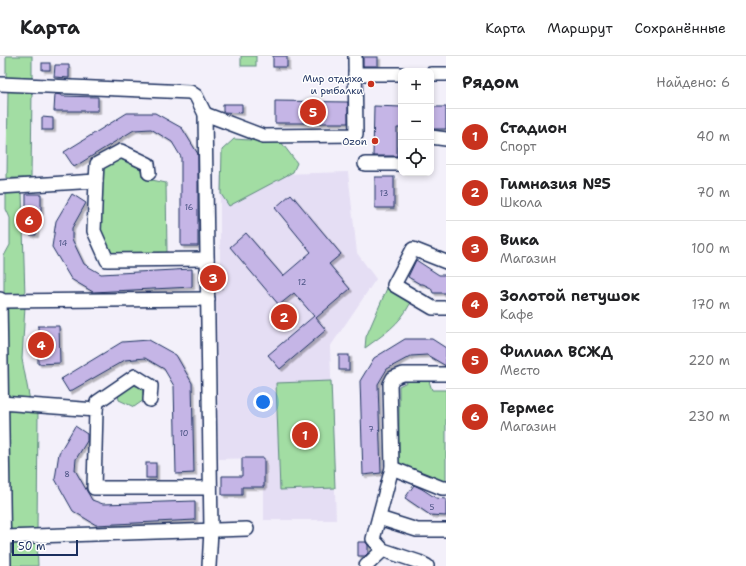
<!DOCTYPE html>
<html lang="ru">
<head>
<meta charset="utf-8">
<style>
  body { margin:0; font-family:"Shantell Sans",sans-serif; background:#f2f2f2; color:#202124 }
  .controls { position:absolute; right:12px; top:12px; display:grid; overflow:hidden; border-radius:8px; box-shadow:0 2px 6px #0003 }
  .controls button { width:36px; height:36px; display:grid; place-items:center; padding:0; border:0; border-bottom:1px solid #e0e0e0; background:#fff; color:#202124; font:20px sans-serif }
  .scale { position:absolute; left:12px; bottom:10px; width:66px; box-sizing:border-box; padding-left:4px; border:2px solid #1b2f5e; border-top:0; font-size:11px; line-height:14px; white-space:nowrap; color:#1b2f5e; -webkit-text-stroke:3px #fff; paint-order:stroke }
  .you { position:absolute; left:263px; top:346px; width:14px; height:14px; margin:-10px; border:3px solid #fff; border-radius:50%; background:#1a73e8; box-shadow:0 0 0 6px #1a73e833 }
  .badge { display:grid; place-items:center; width:26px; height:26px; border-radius:50%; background:#c8321e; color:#fff; font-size:13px; font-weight:700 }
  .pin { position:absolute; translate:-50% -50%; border:2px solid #fff; box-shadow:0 1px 4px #0006 }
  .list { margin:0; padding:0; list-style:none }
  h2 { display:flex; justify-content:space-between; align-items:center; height:52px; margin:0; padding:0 16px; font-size:17px }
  h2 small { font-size:13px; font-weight:400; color:#757577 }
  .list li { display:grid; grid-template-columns:26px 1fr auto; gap:12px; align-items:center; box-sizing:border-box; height:56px; padding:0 16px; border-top:1px solid #e0e0e0 }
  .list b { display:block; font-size:15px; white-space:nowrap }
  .list p { margin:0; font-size:13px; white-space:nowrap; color:#757577 }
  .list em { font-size:13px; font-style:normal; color:#757577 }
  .icon { flex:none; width:22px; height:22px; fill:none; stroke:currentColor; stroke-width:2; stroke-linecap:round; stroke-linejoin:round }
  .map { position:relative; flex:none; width:446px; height:510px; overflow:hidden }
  header { display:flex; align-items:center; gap:24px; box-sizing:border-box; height:56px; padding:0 20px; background:#fff; border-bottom:1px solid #e0e0e0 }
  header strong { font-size:19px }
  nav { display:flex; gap:22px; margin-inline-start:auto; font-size:14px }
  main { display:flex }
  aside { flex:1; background:#fff }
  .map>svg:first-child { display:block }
  .built { fill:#e5def4 }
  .green { fill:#a2dda3; stroke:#5e8680 }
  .building { fill:#c5b5e6; stroke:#1b2f5e; filter:url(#shadow) }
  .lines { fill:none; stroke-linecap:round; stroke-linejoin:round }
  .minor-casing { stroke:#1b2f5e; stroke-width:16 }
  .minor { stroke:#fff; stroke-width:13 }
  .poi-dot { fill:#c8321e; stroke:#fff; stroke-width:1.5 }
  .labels { text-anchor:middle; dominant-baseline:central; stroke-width:3; stroke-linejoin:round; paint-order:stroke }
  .number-label { font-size:8px; fill:#465080 }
  .poi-label { font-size:10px; fill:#1b2f5e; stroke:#fff; text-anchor:end }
</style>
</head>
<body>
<header>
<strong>Карта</strong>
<nav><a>Карта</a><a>Маршрут</a><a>Сохранённые</a></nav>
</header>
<main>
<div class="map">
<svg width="446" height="510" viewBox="0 0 446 510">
  <defs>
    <filter id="shadow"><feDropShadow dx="2.5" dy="2.5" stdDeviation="0" flood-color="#0004"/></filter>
  </defs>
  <rect width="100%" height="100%" fill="#f3f0fa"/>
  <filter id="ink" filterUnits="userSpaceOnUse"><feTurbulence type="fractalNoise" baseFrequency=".025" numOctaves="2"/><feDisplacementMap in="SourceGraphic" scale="8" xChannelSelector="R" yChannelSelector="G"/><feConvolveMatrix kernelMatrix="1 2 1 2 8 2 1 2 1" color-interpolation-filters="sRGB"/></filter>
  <g filter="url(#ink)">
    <path class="built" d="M348,116L357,197L376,223L330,291L336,464H264V402L219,403L216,230H220V215H219V211L220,210V120Z"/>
    <g class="green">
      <rect x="6" y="0" width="26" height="23"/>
      <rect x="241" y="0" width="15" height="10"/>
      <path d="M8,33H32L31,122H7Z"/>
      <path d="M234,83L281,86L297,107L293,116L229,150L221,138L222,94Z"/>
      <path d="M120,101L140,111L143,122L166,127L167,197L115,200L108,197L100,170L102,112Z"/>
      <path d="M6,136H22L25,241L4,240V200L10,189V162L6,153Z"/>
      <path d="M388,230L393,231L410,248C399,269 384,278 365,292L366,281Z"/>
      <path d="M4,250H25L22,303L30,345L5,343Z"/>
      <path d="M411,324L429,325L432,334H446V427L399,410V330Z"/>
      <path d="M331,325L335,432L280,434L276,327Z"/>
      <path d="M130,328L142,332L144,344L134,351L119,344L118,338Z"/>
      <path d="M5,353L38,354L37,476H13L6,471Z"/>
      <path d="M37,485L38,510H9L8,486Z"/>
    </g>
    <g class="building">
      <rect x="273" y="0" width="14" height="11"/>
      <rect x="363" y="1" width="15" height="9"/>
      <rect x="42" y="7" width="8" height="7"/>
      <path d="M55,9H69V22L54,21Z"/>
      <path d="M55,38L61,39V40L98,41V55H54Z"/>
      <path d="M275,45L348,46V67H275Z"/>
      <path d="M223,48H242V57L223,56Z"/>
      <path d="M374,50L401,51V72H397V100H373Z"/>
      <rect x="431" y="51" width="15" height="22"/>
      <path d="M127,57H155L182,72L198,98V190H181V101L172,86L151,73L134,74L74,111L64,96Z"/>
      <path d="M42,61L53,62V74H42Z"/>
      <rect x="375" y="121" width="19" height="31"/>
      <path d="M26,138H41V156H37L36,179H30V156H26Z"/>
      <path d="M72,138L86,147L72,172V183L84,208L101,218L192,213V231L93,236L71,223L52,191L56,165Z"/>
      <path d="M291,138L341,198L329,208L350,233L316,262L326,274L280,313L268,299L314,260L294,237L279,249L230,191L246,177L283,220L311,196L275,152Z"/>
      <path d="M416,204L439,219H446V237H433L431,232L423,228H420L408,221Z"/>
      <rect x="215" y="215" width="5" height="15"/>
      <path d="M38,270H59L60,307L38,308Z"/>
      <path d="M405,283H432L446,292V310L427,299L411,300L387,313L378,328L381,417L363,419L360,325L374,302Z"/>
      <path d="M149,284L176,299L192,327L194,417L176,418L174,330L164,313L145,302L125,304L69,336L61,323L122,286Z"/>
      <rect x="339" y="299" width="10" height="15"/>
      <path d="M75,370L87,378V385L76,403L75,414L92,444L103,448L195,445V464L96,469L73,455L55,423L59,397Z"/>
      <path d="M242,402H264V431H242V439H222V420H242Z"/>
      <rect x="146" y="407" width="10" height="15"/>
      <path d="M414,429L422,433L436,442L446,443V460L430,459L405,442Z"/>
      <path d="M358,486H366L368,489V497L365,500H358Z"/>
    </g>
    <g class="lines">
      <g class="minor-casing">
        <g id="minor">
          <path d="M355,18H401"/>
          <path d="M431,18H446"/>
          <path d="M0,28L190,36L196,40L205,58L211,475L209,510"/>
          <path d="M205,58L263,80L356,79L355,0"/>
          <path d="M431,81L446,83"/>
          <path d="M365,108H401"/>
          <path d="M96,125L97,108L121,95L148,108L149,117"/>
          <path d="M0,131L96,125L94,175L107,204L207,203"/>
          <path d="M446,206L413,193L394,229L433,252H446"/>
          <path d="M0,243L4,510"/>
          <path d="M0,245L208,243"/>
          <path d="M1,347L96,354L94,432H210"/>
          <path d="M96,354L97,346L135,320L151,330L150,344"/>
          <path d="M392,412L442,432H446"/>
          <path d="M379,462L417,474H446"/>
          <path d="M4,481L247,473"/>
          <path d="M366,510L383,494"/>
          <path d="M427,510L419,506L383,494L373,483L392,412L390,328L393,322L403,318H446"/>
        </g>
      </g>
      <use href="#minor" class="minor"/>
    </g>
  </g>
  <g class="poi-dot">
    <circle cx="371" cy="28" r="4"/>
    <circle cx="375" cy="85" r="4"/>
  </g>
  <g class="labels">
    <g class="number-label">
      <text x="384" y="137">13</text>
      <text x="189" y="151">16</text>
      <text x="63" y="187">14</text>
      <text x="302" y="226">12</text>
      <text x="371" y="373">7</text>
      <text x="184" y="377">10</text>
      <text x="67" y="418">8</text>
      <text x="432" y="451">5</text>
    </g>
    <g class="poi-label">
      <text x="363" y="22">Мир отдыха<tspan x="363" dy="12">и рыбалки</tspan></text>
      <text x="367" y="85">Ozon</text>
    </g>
  </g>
</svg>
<div class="controls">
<button>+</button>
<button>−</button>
<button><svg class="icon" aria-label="locate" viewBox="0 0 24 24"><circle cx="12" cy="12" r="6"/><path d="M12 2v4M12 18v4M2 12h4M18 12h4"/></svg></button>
</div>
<div class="scale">50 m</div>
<div class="you"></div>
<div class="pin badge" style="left:305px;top:379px">1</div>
<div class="pin badge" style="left:284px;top:261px">2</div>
<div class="pin badge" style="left:213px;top:222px">3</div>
<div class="pin badge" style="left:41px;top:289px">4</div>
<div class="pin badge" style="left:313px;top:56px">5</div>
<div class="pin badge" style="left:29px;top:164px">6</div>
</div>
<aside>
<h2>Рядом<small>Найдено: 6</small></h2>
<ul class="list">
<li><span class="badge">1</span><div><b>Стадион</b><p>Спорт</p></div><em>40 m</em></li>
<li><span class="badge">2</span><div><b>Гимназия №5</b><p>Школа</p></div><em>70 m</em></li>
<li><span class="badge">3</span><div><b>Вика</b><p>Магазин</p></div><em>100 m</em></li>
<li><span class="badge">4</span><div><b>Золотой петушок</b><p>Кафе</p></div><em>170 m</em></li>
<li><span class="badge">5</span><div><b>Филиал ВСЖД</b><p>Место</p></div><em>220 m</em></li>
<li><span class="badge">6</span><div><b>Гермес</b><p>Магазин</p></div><em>230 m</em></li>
</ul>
</aside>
</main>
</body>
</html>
